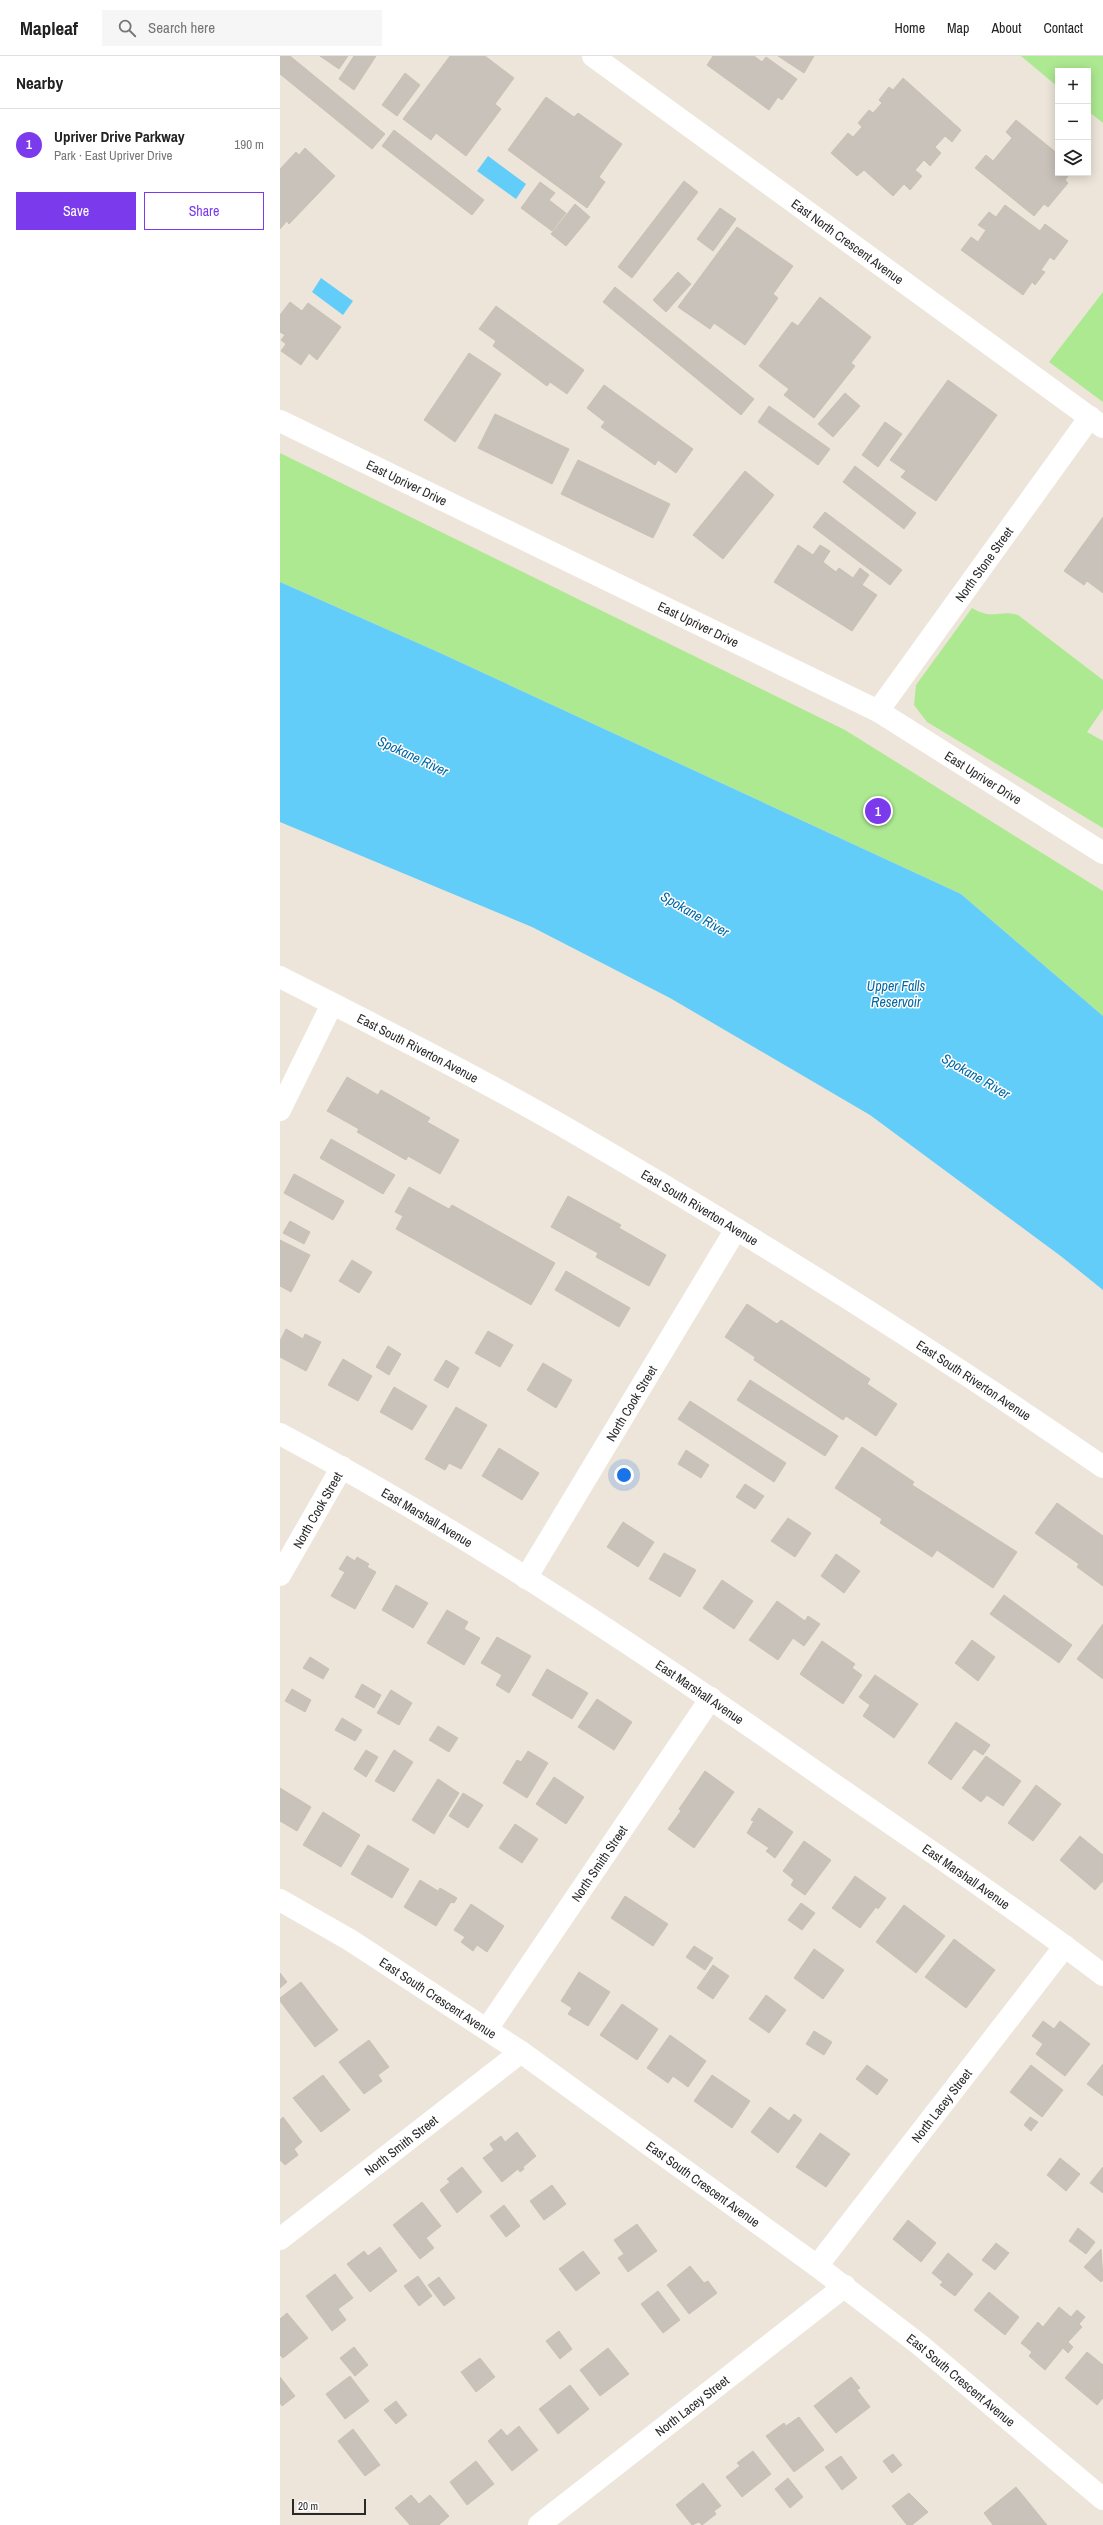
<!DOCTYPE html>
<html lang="en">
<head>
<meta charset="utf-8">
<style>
  body { margin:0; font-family:"Archivo Narrow",sans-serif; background:#f6f6f6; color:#222 }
  .controls { position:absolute; right:12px; top:12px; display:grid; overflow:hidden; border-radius:0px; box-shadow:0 2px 10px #0003 }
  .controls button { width:36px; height:36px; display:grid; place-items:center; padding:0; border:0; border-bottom:1px solid #e0e0e0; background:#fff; color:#222; font:20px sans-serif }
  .scale { position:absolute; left:12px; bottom:10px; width:74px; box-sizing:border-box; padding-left:4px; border:2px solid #292929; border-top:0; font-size:11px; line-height:14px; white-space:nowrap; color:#292929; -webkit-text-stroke:3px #fff; paint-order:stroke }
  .you { position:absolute; left:344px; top:1419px; width:14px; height:14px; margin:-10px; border:3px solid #fff; border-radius:50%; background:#1a73e8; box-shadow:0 0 0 6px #1a73e833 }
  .badge { display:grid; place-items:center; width:26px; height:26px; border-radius:50%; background:#7c3aed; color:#fff; font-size:13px; font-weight:700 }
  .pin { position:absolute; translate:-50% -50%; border:2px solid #fff; box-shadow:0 1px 4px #0006 }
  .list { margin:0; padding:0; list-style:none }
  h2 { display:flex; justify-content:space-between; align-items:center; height:52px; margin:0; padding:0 16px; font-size:17px }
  h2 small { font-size:13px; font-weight:400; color:#767676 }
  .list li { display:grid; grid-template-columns:26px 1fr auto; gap:12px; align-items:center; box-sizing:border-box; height:72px; padding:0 16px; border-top:1px solid #e0e0e0 }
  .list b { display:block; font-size:15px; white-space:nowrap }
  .list p { margin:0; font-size:13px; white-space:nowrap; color:#767676 }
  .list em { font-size:13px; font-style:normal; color:#767676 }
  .actions { display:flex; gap:8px; padding:12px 16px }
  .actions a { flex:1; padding:9px 0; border:1px solid #7c3aed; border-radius:0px; text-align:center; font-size:14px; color:#7c3aed }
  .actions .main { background:#7c3aed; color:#fff }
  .icon { flex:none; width:22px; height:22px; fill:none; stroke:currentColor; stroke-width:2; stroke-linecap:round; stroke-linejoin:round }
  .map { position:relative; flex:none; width:823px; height:2469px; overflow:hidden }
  header { display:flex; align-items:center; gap:24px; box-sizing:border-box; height:56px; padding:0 20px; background:#fff; border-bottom:1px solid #e0e0e0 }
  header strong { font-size:19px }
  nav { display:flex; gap:22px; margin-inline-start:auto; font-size:14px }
  .search { width:280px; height:36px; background:#f6f6f6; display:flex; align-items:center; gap:10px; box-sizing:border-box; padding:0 14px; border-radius:0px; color:#767676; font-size:15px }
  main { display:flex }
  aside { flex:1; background:#fff }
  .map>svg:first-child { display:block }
  .green { fill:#ade991 }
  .water { fill:#63cdf9 }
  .building { fill:#c8c2ba; stroke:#c8c2b3 }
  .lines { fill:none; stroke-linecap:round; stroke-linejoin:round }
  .minor { stroke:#fff; stroke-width:22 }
  .tertiary { stroke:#fff; stroke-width:22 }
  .labels { text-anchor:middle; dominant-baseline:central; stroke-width:3; stroke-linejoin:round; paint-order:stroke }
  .street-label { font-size:13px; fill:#292929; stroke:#fff }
  .water-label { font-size:14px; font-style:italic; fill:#0268a5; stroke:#fff }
</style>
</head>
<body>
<header>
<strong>Mapleaf</strong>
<div class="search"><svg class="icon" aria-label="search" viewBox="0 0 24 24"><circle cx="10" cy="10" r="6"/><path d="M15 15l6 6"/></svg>Search here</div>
<nav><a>Home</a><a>Map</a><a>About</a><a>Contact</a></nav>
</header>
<main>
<aside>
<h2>Nearby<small></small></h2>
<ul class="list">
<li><span class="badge">1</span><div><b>Upriver Drive Parkway</b><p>Park · East Upriver Drive</p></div><em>190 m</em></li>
</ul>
<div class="actions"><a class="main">Save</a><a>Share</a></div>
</aside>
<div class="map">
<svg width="823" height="2469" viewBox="0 0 823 2469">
  <rect width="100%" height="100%" fill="#ede5da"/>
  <g class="green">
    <path d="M741,0H823V67L808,55V15H778V31Z"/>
    <path d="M823,236V346L769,306Z"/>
    <path d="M0,397L565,674L823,835V960L681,838L158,596L0,526Z"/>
    <path d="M692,552C714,565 719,553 738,559L823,624V653L807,676L823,685V772L647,666L634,649L636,629Z"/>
  </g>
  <g class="water">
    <path d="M208,100L246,128L236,143L197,115Z"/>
    <path d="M41,222L73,245L63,259L32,236Z"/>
    <path d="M0,526L158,596L681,838L823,960V1234L782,1201L590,1059L390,942L252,871L0,766Z"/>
  </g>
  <g class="building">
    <path d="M0,0H10L105,78L92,93L0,18Z"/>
    <path d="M40,0H68L59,13Z"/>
    <path d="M74,0H96L74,34L59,23Z"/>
    <path d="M170,0H205L234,22L215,48L221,53L186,100L156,77L151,84L123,63Z"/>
    <path d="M433,0H474L482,6L486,1L517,23L502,44L498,41L489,54L427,9Z"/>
    <path d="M498,0H534L524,17Z"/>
    <path d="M125,17L140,29L117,60L102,49Z"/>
    <path d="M623,22L681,74L672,86L665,80L655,91L661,97L650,110L644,104L635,114L642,120L630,134L624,128L613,140L584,114L577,120L551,97L568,77L573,81L582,71L578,67L589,54L593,57L602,47L599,44L609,31L613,34Z"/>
    <path d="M266,41L294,61L298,57L342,88L319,121L325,126L307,152L228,94Z"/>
    <path d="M736,64L778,98V117H790L785,124L788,127L768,151L764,148L754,160L695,112L706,99L713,105L732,82L726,76Z"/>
    <path d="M114,74L204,144L192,159L102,90Z"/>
    <path d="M25,92L55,120L9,168L7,165L0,173V113L16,96L19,99Z"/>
    <path d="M404,125L418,136L352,222L338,211Z"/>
    <path d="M260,126L275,137L269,144L286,157L272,175L241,152Z"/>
    <path d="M295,148L310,161L286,190L271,178Z"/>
    <path d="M725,149L760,175L765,168L788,185L774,204L770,201L761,214L765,216L755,229L752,226L743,239L681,194L691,181L698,186L706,174L698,169L709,156L716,161Z"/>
    <path d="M440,152L456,163L433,195L417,183Z"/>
    <path d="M457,171L513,210L493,238L498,242L465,289L434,267L430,273L398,251Z"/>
    <path d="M398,216L411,228L386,256L373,244Z"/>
    <path d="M335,231L474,343L461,359L323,246Z"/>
    <path d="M540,241L591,281L571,307L575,310L534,362L504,339L509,333L479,310L512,266L518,270Z"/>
    <path d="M10,246L22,255L28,247L61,271L37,304L29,297L21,309L1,295L6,288L1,284L5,279L0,276V259Z"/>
    <path d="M216,250L304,314L287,338L270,326L267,330L213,290L216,285L199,273Z"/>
    <path d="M189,297L221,318L175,386L144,364Z"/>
    <path d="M668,324L717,359L656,445L621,421L626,415L610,404Z"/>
    <path d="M324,329L413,393L396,417L378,404L375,409L321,371L325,366L307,352Z"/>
    <path d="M565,337L580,350L553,381L538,368Z"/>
    <path d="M489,350L550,393L538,409L478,366Z"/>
    <path d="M215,358L289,393L272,428L198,392Z"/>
    <path d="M605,366L622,378L598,411L582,399Z"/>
    <path d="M298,404L390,448L373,482L281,438Z"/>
    <path d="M575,410L636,457L624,473L563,426Z"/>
    <path d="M465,415L494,439L443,503L413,479Z"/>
    <path d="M545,456L622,514L610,529L533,471Z"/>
    <path d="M823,461V537L807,525L804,529L784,515Z"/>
    <path d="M518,489L533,499L540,489L550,495L543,506L556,516L559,512L573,522L580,512L589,519L582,529L597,539L572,575L494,526Z"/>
    <path d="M67,1021L98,1039L101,1034L150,1062L147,1066L179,1084L160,1118L128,1100L126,1104L77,1076L79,1073L47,1055Z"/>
    <path d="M51,1083L115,1119L103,1138L40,1102Z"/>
    <path d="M14,1118L64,1145L53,1164L4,1137Z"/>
    <path d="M129,1131L169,1153L172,1149L275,1207L251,1249L116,1173L123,1160L115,1156Z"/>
    <path d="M288,1140L341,1169L339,1172L386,1199L369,1230L316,1201L318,1197L271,1171Z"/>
    <path d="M10,1165L30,1176L24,1188L3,1177Z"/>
    <path d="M0,1184L30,1199L11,1236L0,1230Z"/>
    <path d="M72,1204L92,1216L79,1237L59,1225Z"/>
    <path d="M286,1215L350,1252L339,1271L275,1234Z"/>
    <path d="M467,1248L497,1268L501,1264L590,1323L587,1328L617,1348L596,1380L566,1360L563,1364L474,1304L475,1301L445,1281Z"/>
    <path d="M6,1273L23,1283L25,1278L41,1286L26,1315L0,1301V1285Z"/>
    <path d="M208,1275L233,1289L220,1311L195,1297Z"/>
    <path d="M108,1290L121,1298L109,1319L96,1311Z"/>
    <path d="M63,1303L92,1320L78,1345L48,1329Z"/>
    <path d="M166,1304L179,1312L168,1332L154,1324Z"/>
    <path d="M263,1307L292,1324L276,1352L247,1334Z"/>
    <path d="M470,1324L558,1380L545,1400L457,1344Z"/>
    <path d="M114,1331L147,1350L132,1374L100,1356Z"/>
    <path d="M410,1345L506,1407L494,1426L398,1363Z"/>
    <path d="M176,1351L207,1369L181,1413L169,1407L165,1414L145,1403Z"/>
    <path d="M582,1391L634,1426L632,1429L737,1496L713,1532L657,1494L652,1501L600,1467L602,1463L555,1432Z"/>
    <path d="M219,1392L259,1417L242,1444L202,1420Z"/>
    <path d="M406,1394L429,1409L421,1422L398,1408Z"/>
    <path d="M465,1428L484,1440L475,1453L456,1441Z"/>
    <path d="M777,1447L823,1480V1530L797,1511L799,1508L755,1477Z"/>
    <path d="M508,1462L531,1477L515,1501L491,1485Z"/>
    <path d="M343,1466L374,1486L358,1511L327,1491Z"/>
    <path d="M384,1497L416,1514L400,1541L369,1523Z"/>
    <path d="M556,1498L580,1515L564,1537L541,1520Z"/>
    <path d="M67,1500L75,1505L77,1501L89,1508L87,1511L96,1516L75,1553L51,1540L65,1516L59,1513Z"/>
    <path d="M442,1524L473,1545L454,1573L423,1552Z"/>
    <path d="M116,1529L148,1547L133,1572L102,1554Z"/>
    <path d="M724,1539L792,1589L779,1607L710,1558Z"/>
    <path d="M497,1545L525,1565L528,1560L540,1568L524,1590L513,1582L498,1604L469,1584Z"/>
    <path d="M167,1554L188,1566L184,1573L200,1582L184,1609L147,1587Z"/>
    <path d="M823,1568V1623L797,1603Z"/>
    <path d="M217,1581L251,1600L229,1637L216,1629L222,1619L201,1607Z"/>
    <path d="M692,1584L715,1601L698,1625L675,1607Z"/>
    <path d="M542,1585L575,1608L572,1612L582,1619L563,1648L520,1618Z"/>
    <path d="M30,1601L49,1613L43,1623L23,1612Z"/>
    <path d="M267,1613L308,1637L292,1663L252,1639Z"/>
    <path d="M595,1619L638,1648L614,1682L583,1660L590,1649L579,1641Z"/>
    <path d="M82,1628L101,1639L94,1652L75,1641Z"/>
    <path d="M12,1633L31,1644L25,1656L5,1645Z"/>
    <path d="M111,1634L132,1647L119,1669L97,1657Z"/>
    <path d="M317,1643L352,1666L334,1694L298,1671Z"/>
    <path d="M62,1662L82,1674L75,1685L55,1674Z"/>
    <path d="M676,1666L710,1689L703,1699L694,1693L671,1724L648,1707Z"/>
    <path d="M158,1670L178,1682L169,1696L149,1684Z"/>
    <path d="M86,1694L98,1701L86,1721L74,1713Z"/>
    <path d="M114,1694L133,1706L114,1736L95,1725Z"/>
    <path d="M248,1695L268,1707L247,1742L223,1727L237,1704L241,1706Z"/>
    <path d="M706,1700L741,1725L723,1750L707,1739L701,1746L682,1732Z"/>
    <path d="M425,1715L454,1736L414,1792L388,1773L401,1755L399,1753Z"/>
    <path d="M274,1721L304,1741L286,1768L256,1748Z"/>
    <path d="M158,1723L179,1737L154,1778L132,1764Z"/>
    <path d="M756,1729L781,1748L753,1785L728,1767Z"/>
    <path d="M0,1732L31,1751L17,1775L0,1765Z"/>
    <path d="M183,1737L203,1749L188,1772L169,1760Z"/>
    <path d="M479,1752L513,1776L495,1802L486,1795L489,1792L467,1777L474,1765L471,1764Z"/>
    <path d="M43,1756L80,1779L61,1811L23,1789Z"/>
    <path d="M235,1768L258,1783L242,1807L219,1792Z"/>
    <path d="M800,1780L823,1799V1825L815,1834L780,1804Z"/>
    <path d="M524,1785L551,1804L525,1839L511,1829L514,1824L503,1815Z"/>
    <path d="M88,1789L129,1813L112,1842L71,1818Z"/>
    <path d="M575,1820L606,1842L598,1853L596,1851L580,1872L552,1852Z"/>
    <path d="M140,1824L158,1835L160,1832L177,1842L174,1847L171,1846L156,1870L124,1851Z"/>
    <path d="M345,1840L388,1868L373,1890L331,1862Z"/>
    <path d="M521,1847L535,1857L522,1874L508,1864Z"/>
    <path d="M191,1848L224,1870L207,1896L197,1889L193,1895L181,1886L185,1881L174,1874Z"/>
    <path d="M624,1849L665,1880L636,1917L596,1886Z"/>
    <path d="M674,1883L715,1914L686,1952L645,1921Z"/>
    <path d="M414,1890L433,1902L425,1914L406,1901Z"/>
    <path d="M534,1893L564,1914L543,1943L514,1922Z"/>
    <path d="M433,1909L449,1920L433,1943L417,1932Z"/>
    <path d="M299,1916L330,1936L308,1970L288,1958L292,1952L281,1945Z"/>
    <path d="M0,1917L7,1926L0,1932Z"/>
    <path d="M21,1926L58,1974L35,1991L0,1945V1942Z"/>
    <path d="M486,1939L506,1954L489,1977L469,1963Z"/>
    <path d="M342,1948L378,1973L357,2004L320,1979Z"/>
    <path d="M763,1965L774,1973L780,1965L810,1988L785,2020L756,1998L763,1988L752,1980Z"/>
    <path d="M534,1975L552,1986L544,1999L526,1988Z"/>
    <path d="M390,1979L426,2005L408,2031L393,2020L388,2027L367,2012Z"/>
    <path d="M89,1984L109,2011L98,2019L102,2025L84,2038L59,2006Z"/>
    <path d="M823,2008V2040L807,2028Z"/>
    <path d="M587,2009L608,2024L597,2039L576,2023Z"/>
    <path d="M751,2009L783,2034L762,2061L730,2036Z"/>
    <path d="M43,2019L70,2054L41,2076L13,2042Z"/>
    <path d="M432,2019L470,2045L452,2072L414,2045Z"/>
    <path d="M490,2051L509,2065L514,2058L522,2064L498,2097L471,2076Z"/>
    <path d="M3,2061L22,2086L14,2093L18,2099L5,2109L0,2104V2064Z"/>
    <path d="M750,2061L758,2066L751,2075L744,2069Z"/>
    <path d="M237,2076L256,2100L243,2111L244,2113L240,2116L238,2113L222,2126L203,2102L214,2094L210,2088L221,2080L225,2086Z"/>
    <path d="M540,2077L570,2098L546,2131L516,2111Z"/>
    <path d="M780,2102L800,2118L786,2135L767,2119Z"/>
    <path d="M182,2111L202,2136L177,2157L160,2134L170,2126L167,2123Z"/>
    <path d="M823,2111V2137L810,2127Z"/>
    <path d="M272,2129L286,2148L264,2164L250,2145Z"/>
    <path d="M142,2146L161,2170L146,2182L154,2192L140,2203L113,2169Z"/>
    <path d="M224,2149L240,2170L226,2181L210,2160Z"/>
    <path d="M628,2164L656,2187L641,2206L613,2183Z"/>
    <path d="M357,2168L377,2195L348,2216L338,2202L344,2198L334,2184Z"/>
    <path d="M798,2172L815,2186L806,2198L789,2185Z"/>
    <path d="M716,2187L729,2197L715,2214L702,2204Z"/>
    <path d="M100,2191L117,2215L90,2236L67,2208L84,2195L88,2200Z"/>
    <path d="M821,2193L823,2224L821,2226L804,2211Z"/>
    <path d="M303,2195L320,2217L296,2235L279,2213Z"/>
    <path d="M668,2197L693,2218L675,2240L660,2229L663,2226L652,2217Z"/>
    <path d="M410,2210L424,2227L428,2225L437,2237L409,2258L387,2229Z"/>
    <path d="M55,2218L73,2242L58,2253L66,2264L52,2275L26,2240Z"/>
    <path d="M138,2220L152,2240L139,2250L124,2230Z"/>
    <path d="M159,2221L175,2242L164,2250L148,2229Z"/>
    <path d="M378,2235L400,2264L383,2277L361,2248Z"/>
    <path d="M709,2236L739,2261L725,2279L694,2254Z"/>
    <path d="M779,2251L791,2261L797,2254L805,2261L799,2268L802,2271L788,2286L793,2291L788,2297L783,2292L765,2314L749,2300L752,2296L741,2287L758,2266L763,2271Z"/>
    <path d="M7,2257L28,2282L3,2302L0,2299V2263Z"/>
    <path d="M279,2275L292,2293L280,2303L266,2285Z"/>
    <path d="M74,2291L88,2309L75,2320L60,2302Z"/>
    <path d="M328,2292L349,2318L320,2340L300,2314Z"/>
    <path d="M807,2296L823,2309V2342L817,2349L785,2322Z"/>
    <path d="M200,2302L215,2321L196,2336L181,2316Z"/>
    <path d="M70,2320L89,2345L65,2363L46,2338Z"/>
    <path d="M0,2321L15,2340L2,2350L0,2347Z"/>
    <path d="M571,2321L580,2332L577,2334L590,2351L556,2377L534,2350Z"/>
    <path d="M290,2329L309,2353L278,2378L259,2353Z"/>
    <path d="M116,2345L127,2359L116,2368L104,2354Z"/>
    <path d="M519,2361L544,2394L514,2416L486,2380L504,2367L506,2370Z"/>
    <path d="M239,2370L258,2394L232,2415L208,2385L221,2373L227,2380Z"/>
    <path d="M73,2373L100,2409L85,2420L58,2385Z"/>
    <path d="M473,2395L491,2418L462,2441L446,2421L460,2410L457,2407Z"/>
    <path d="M613,2398L622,2409L612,2417L603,2405Z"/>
    <path d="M561,2400L577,2422L562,2434L545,2411Z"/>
    <path d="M196,2405L214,2428L187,2449L170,2426Z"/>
    <path d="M508,2422L523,2441L510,2452L495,2433Z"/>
    <path d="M423,2427L441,2450L434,2455L436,2458L422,2469L419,2466L412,2469L396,2449Z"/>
    <path d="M736,2431L767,2469H713L704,2457Z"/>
    <path d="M629,2437L648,2456L632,2469H627L612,2450Z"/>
    <path d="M131,2439L139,2448L150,2439L169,2460L159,2469H130L115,2452Z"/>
  </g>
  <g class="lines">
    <g class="minor">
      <path id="s1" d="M313,0L823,371"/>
      <path id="s2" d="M598,655L810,361"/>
      <path id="s3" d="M0,921C94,969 190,1017 281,1069C466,1176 647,1289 823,1411"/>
      <path d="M0,1054L52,948"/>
      <path id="s4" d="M0,1378C194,1481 377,1604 556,1730C646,1792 736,1853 823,1919"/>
      <path id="s5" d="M0,1519L62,1411"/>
      <path id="s6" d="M246,1522L456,1173"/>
      <path id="s7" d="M0,1844L70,1884L241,1996L537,2210L640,2289L823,2443"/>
      <path id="s8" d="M207,1973L431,1642"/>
      <path id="s9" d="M0,2183L241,1996"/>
      <path id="s10" d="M537,2210L785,1890"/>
      <path id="s11" d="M259,2469L565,2230"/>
    </g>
    <path class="tertiary" id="s12" d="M0,365L598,655L823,797"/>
  </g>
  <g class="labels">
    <g class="street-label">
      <text stroke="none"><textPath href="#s1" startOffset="315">East North Crescent Avenue</textPath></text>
      <text stroke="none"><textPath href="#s12" startOffset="141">East Upriver Drive</textPath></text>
      <text stroke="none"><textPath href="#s2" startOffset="181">North Stone Street</textPath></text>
      <text stroke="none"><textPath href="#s12" startOffset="465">East Upriver Drive</textPath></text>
      <text stroke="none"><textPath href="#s12" startOffset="789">East Upriver Drive</textPath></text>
      <text stroke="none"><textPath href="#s3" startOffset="155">East South Riverton Avenue</textPath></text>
      <text stroke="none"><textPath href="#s3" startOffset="479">East South Riverton Avenue</textPath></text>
      <text stroke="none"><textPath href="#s3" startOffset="803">East South Riverton Avenue</textPath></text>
      <text stroke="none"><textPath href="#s6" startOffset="204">North Cook Street</textPath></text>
      <text stroke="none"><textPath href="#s5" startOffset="75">North Cook Street</textPath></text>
      <text stroke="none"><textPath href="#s4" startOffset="169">East Marshall Avenue</textPath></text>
      <text stroke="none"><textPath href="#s4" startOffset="493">East Marshall Avenue</textPath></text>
      <text stroke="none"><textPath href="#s8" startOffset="200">North Smith Street</textPath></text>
      <text stroke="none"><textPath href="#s4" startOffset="817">East Marshall Avenue</textPath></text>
      <text stroke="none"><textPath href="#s7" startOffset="186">East South Crescent Avenue</textPath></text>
      <text stroke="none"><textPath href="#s10" startOffset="203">North Lacey Street</textPath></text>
      <text stroke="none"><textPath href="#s9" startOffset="153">North Smith Street</textPath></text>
      <text stroke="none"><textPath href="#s7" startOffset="510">East South Crescent Avenue</textPath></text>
      <text stroke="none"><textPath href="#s7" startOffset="834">East South Crescent Avenue</textPath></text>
      <text stroke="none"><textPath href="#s11" startOffset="194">North Lacey Street</textPath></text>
    </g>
    <g class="water-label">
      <text transform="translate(133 700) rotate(25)">Spokane River</text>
      <text transform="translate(415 858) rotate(30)">Spokane River</text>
      <text x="616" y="930">Upper Falls<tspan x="616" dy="16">Reservoir</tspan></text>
      <text transform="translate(696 1020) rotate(30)">Spokane River</text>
    </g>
  </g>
</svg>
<div class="controls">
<button>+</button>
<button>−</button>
<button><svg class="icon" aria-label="layers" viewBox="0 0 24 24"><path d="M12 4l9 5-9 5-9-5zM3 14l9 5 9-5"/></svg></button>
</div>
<div class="scale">20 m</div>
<div class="you"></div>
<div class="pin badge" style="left:598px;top:755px">1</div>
</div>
</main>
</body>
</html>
